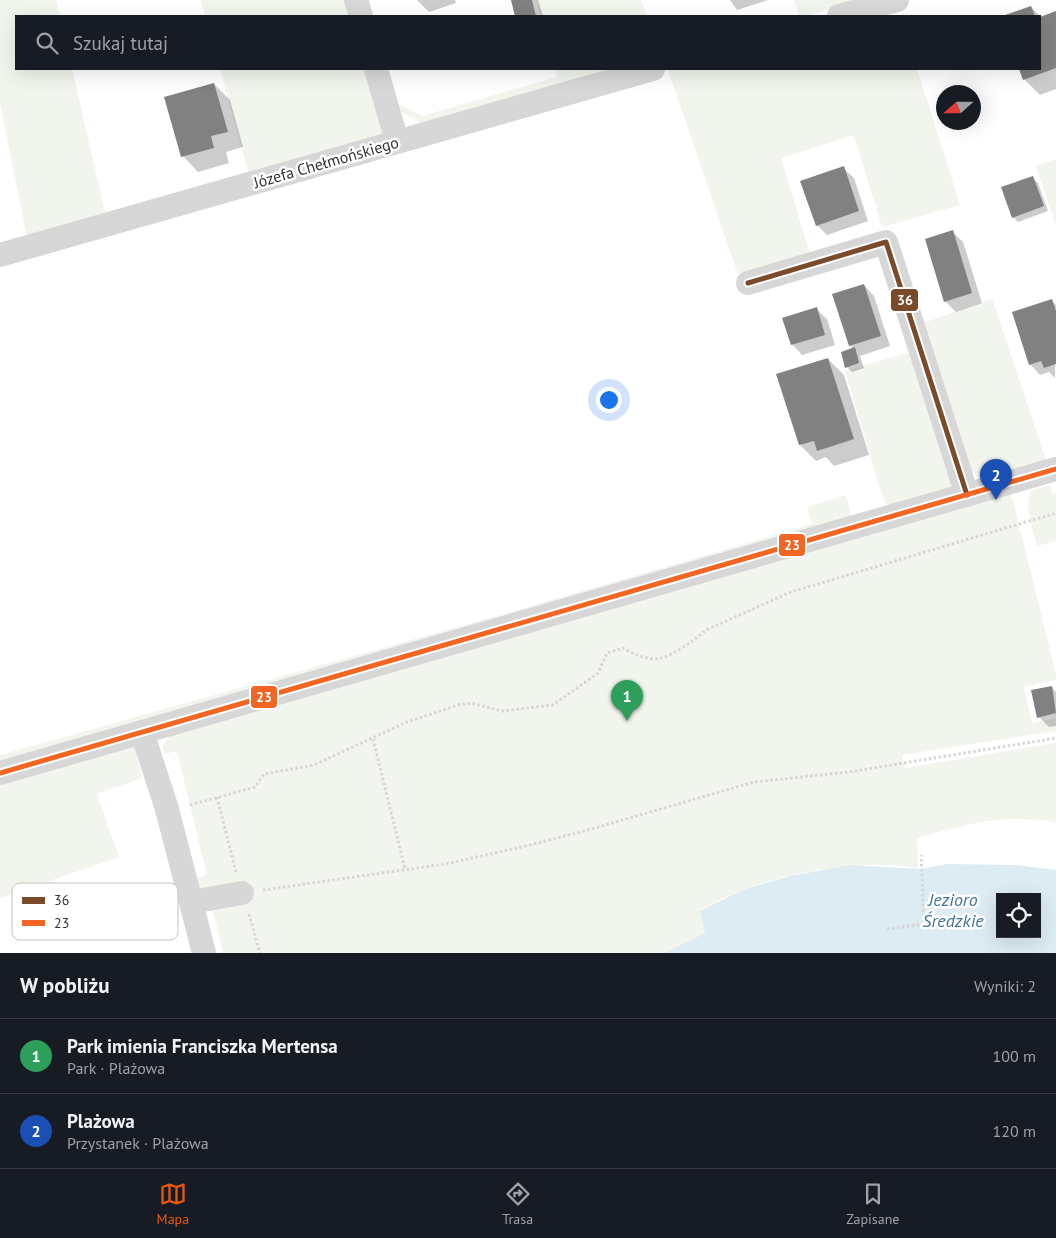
<!DOCTYPE html>
<html lang="pl">
<head>
<meta charset="utf-8">
<style>
  body { margin:0; font-family:"PT Sans",sans-serif; background:#242831; color:#f1f3f6 }
  .controls { position:absolute; right:15px; bottom:15px; display:grid; overflow:hidden; border-radius:0px; box-shadow:0 5px 20px #0002 }
  .controls button { width:45px; height:45px; display:grid; place-items:center; padding:0; border:0; border-bottom:1px solid #363941; background:#171b24; color:#f1f3f6; font:25px sans-serif }
  .compass { position:absolute; left:936px; top:85px; width:45px; height:45px; border-radius:50%; background:#171b24; box-shadow:0 5px 20px #0002; rotate:249deg }
  .you { position:absolute; left:608px; top:399px; width:18px; height:18px; margin:-12px; border:4px solid #fff; border-radius:50%; background:#1a73e8; box-shadow:0 0 0 8px #1a73e833 }
  .badge { display:grid; place-items:center; width:32px; height:32px; border-radius:50%; background:#ea580c; color:#fff; font-size:16px; font-weight:700 }
  .pin { position:absolute; translate:-50% -41px; filter:drop-shadow(0 1px 2px #0008) }
  .pin::after { content:''; position:absolute; top:26px; width:18px; height:15px; background:inherit; clip-path:polygon(0 0,100% 0,50% 100%) }
  .list { margin:0; padding:0; list-style:none }
  h2 { display:flex; justify-content:space-between; align-items:center; height:65px; margin:0; padding:0 20px; font-size:21px }
  h2 small { font-size:16px; font-weight:400; color:#9ea1a6 }
  .list li { display:grid; grid-template-columns:32px 1fr auto; gap:15px; align-items:center; box-sizing:border-box; height:75px; padding:0 20px; border-top:1px solid #363941 }
  .list b { display:block; font-size:19px; white-space:nowrap }
  .list p { margin:0; font-size:16px; white-space:nowrap; color:#9ea1a6 }
  .list em { font-size:16px; font-style:normal; color:#9ea1a6 }
  .icon { flex:none; width:28px; height:28px; fill:none; stroke:currentColor; stroke-width:2; stroke-linecap:round; stroke-linejoin:round }
  .map { position:relative; flex:none; width:1056px; height:953px; overflow:hidden }
  .search { position:absolute; background:#171b24; box-shadow:0 5px 20px #0002; left:15px; right:15px; top:15px; height:55px; display:flex; align-items:center; gap:12px; box-sizing:border-box; padding:0 18px; border-radius:0px; color:#9ea1a6; font-size:19px }
  .sheet { height:215px; background:#171b24 }
  nav { display:flex; justify-content:space-around; align-items:center; box-sizing:border-box; height:70px; border-top:1px solid #363941; background:#171b24; font-size:14px; color:#9ea1a6 }
  nav a { display:grid; justify-items:center; gap:2px }
  nav .on { color:#ea580c }
  .map>svg:first-child { display:block }
  .green { fill:#f1f5ed }
  .water { fill:#ddebf3; fill-rule:evenodd }
  .shadow { fill:#0003 }
  .building { fill:#818181 }
  .lines { fill:none; stroke-linecap:round; stroke-linejoin:round }
  .path { stroke:#d6d6d6; stroke-width:3; stroke-dasharray:2.5 2.5; stroke-linecap:butt }
  .minor { stroke:#d7d7d7; stroke-width:24 }
  .bus-1-casing { stroke:#fff; stroke-width:9 }
  .bus-2-casing { stroke:#fff; stroke-width:9 }
  .bus-1 { stroke:#7a4b2a; stroke-width:5 }
  .bus-2 { stroke:#f26522; stroke-width:5 }
  .labels { text-anchor:middle; dominant-baseline:central; stroke-width:5; stroke-linejoin:round; paint-order:stroke }
  .street-label { font-size:16px; fill:#333; stroke:#fff }
  .water-label { font-size:18px; font-style:italic; fill:#3f7597; stroke:#fff }
  .key { fill:#fff; stroke:#c2c2c2; stroke-width:1 }
  .key-label { font-size:14px; fill:#333 }
  .line-badge { stroke:#fff; stroke-width:2 }
  .badge-label { font-size:14px; text-anchor:middle; font-weight:bold; fill:#fff }
</style>
</head>
<body>
<div class="map">
<svg width="1056" height="953" viewBox="0 0 1056 953">
  <rect width="100%" height="100%" fill="#fff"/>
  <g class="green">
    <path d="M0,0H56L60,16H16V69H72L107,221L28,242L0,103Z"/>
    <path d="M201,0H346L351,16H205Z"/>
    <path d="M536,0H641L647,16H540Z"/>
    <path d="M794,0H863L805,16H799Z"/>
    <path d="M220,69H365L384,136L249,175Z"/>
    <path d="M555,69H613L422,123L401,112L400,105L422,116L557,77Z"/>
    <path d="M673,69H917L960,205L882,227L854,135L781,158L810,254L738,274L668,70Z"/>
    <path d="M1056,159V226L1036,166Z"/>
    <path d="M992,299L1046,461L988,479L981,478L970,470L923,323Z"/>
    <path d="M910,352L956,488L888,508L879,486L845,371Z"/>
    <path d="M1050,485L1052,495L1056,494V541L1037,546C1033,528 1024,508 1031,491Z"/>
    <path d="M1011,492L1056,675V680L1024,687L1032,723L1056,718V731L902,755L905,768L1056,743V823C1007,812 964,825 917,838L918,869C873,857 788,873 745,889C729,894 715,903 700,910L705,933L664,953H220L223,952L212,907L201,909L194,879L207,875L177,751L164,754L163,745L170,735Z"/>
    <path d="M846,495L852,519L0,764V755L497,616L812,524L807,507Z"/>
    <path d="M134,745L142,778L97,794L119,857L0,898V785Z"/>
  </g>
  <path class="water" d="M947,864L1016,865L1056,870V953H664L705,933L700,911L742,890L790,876L850,865L921,869ZM1000,897H1037V934H1000Z"/>
  <g class="shadow">
    <path d="M417,0H455L456,3L429,12Z"/>
    <path d="M512,0H538L543,16H516Z"/>
    <path d="M730,0H768L737,10Z"/>
    <path d="M1031,7L1042,18L1056,13V89L1040,95L1024,79L1020,69H1040V16H1007Z"/>
    <path d="M214,84L230,100L243,147L226,152L229,163L198,172L183,156Z"/>
    <path d="M843,168L854,178L868,221L827,235L817,225Z"/>
    <path d="M1033,178L1038,183L1048,211L1018,222L1013,217Z"/>
    <path d="M953,232L963,242L982,303L956,312L945,301Z"/>
    <path d="M864,285L874,296L890,346L860,356L864,368L852,372L847,367L853,349L850,345Z"/>
    <path d="M1052,301L1056,305L1055,378L1049,372L1040,375L1030,364Z"/>
    <path d="M816,309L827,319L835,345L802,355L792,344Z"/>
    <path d="M828,359L844,375L869,455L834,466L826,457L816,461L800,445L778,375Z"/>
    <path d="M1052,687L1056,692V726L1049,727L1039,717Z"/>
  </g>
  <g class="building">
    <path d="M511,0H532L536,16H515Z"/>
    <path d="M1031,6L1035,16H1002Z"/>
    <path d="M1056,11V68L1023,80L1019,69H1040V17Z"/>
    <path d="M214,83L228,132L211,136L214,148L181,157L164,97Z"/>
    <path d="M844,166L859,211L816,226L800,181Z"/>
    <path d="M1033,176L1044,206L1012,218L1001,187Z"/>
    <path d="M953,230L972,293L944,302L925,239Z"/>
    <path d="M864,284L881,336L849,346L832,294Z"/>
    <path d="M1052,299L1056,311V364L1044,368L1041,361L1029,365L1012,312Z"/>
    <path d="M817,307L825,335L791,345L782,318Z"/>
    <path d="M855,347L859,363L845,368L841,352Z"/>
    <path d="M828,358L854,439L817,451L814,441L799,445L776,374Z"/>
    <path d="M1052,686L1056,713L1037,718L1031,690Z"/>
  </g>
  <g class="lines">
    <g class="path">
      <path d="M373,739L405,869"/>
      <path d="M217,797L236,872"/>
      <path d="M190,805L255,787L264,774L314,765L407,722L458,705L471,703L502,711L553,705L598,673L607,653L623,648C633,654 649,661 661,658C674,655 696,639 706,630L791,592L1056,513"/>
      <path d="M263,890L445,864L522,847L588,830L754,782L849,772L1056,738"/>
      <path d="M249,914L260,953"/>
      <path d="M887,929L924,924L921,855"/>
    </g>
    <g class="minor">
      <path d="M356,0L361,16"/>
      <path d="M839,16L897,0"/>
      <path d="M376,69L397,141"/>
      <path d="M0,255L653,69"/>
      <path d="M748,283L886,242L967,495"/>
      <path d="M142,732L167,809L204,953"/>
      <path d="M0,773L1056,469"/>
      <path d="M192,902L242,893"/>
    </g>
    <g class="bus-1-casing">
      <path id="bus-1" d="M748,283L886,242L967,495"/>
    </g>
    <g class="bus-2-casing">
      <path id="bus-2" d="M0,773L1056,469"/>
    </g>
    <use href="#bus-1" class="bus-1"/>
    <use href="#bus-2" class="bus-2"/>
  </g>
  <g class="labels">
    <g class="street-label">
      <text transform="translate(326 162) rotate(-16)">Józefa Chełmońskiego</text>
    </g>
    <g class="water-label">
      <text x="953" y="899">Jezioro<tspan x="953" dy="21">Średzkie</tspan></text>
    </g>
  </g>
  <rect x="12" y="883" width="166" height="57" rx="8" class="key"/>
  <rect x="22" y="897" width="23" height="7" fill="#7a4b2a"/>
  <rect x="22" y="920" width="23" height="6" fill="#f26522"/>
  <g class="key-label">
    <text x="54" y="905">36</text>
    <text x="54" y="928">23</text>
  </g>
  <g class="line-badge">
    <rect x="890" y="288" width="29" height="24" rx="5" fill="#7a4b2a"/>
    <rect x="778" y="533" width="28" height="24" rx="5" fill="#f26522"/>
    <rect x="250" y="685" width="28" height="24" rx="5" fill="#f26522"/>
  </g>
  <g class="badge-label">
    <text x="905" y="305">36</text>
    <text x="792" y="550">23</text>
    <text x="264" y="702">23</text>
  </g>
</svg>
<div class="controls">
<button><svg class="icon" aria-label="locate" viewBox="0 0 24 24"><circle cx="12" cy="12" r="6"/><path d="M12 2v4M12 18v4M2 12h4M18 12h4"/></svg></button>
</div>
<svg class="compass" viewBox="-18 -18 36 36"><path d="M0-13l5 13h-10z" fill="#e53935"/><path d="M0 13l5-13h-10z" fill="#9ea1a6"/></svg>
<div class="you"></div>
<div class="pin badge" style="left:627px;top:721px;background:#2e9e5b">1</div>
<div class="pin badge" style="left:996px;top:500px;background:#1a4fb4">2</div>
<div class="search"><svg class="icon" aria-label="search" viewBox="0 0 24 24"><circle cx="10" cy="10" r="6"/><path d="M15 15l6 6"/></svg>Szukaj tutaj</div>
</div>
<section class="sheet">
<h2>W pobliżu<small>Wyniki: 2</small></h2>
<ul class="list">
<li><span class="badge" style="background:#2e9e5b">1</span><div><b>Park imienia Franciszka Mertensa</b><p>Park · Plażowa</p></div><em>100 m</em></li>
<li><span class="badge" style="background:#1a4fb4">2</span><div><b>Plażowa</b><p>Przystanek · Plażowa</p></div><em>120 m</em></li>
</ul>
</section>
<nav>
<a class="on"><svg class="icon" aria-label="map" viewBox="0 0 24 24"><path d="M3 6l6-2 6 2 6-2v14l-6 2-6-2-6 2zM9 4v14M15 6v14"/></svg>Mapa</a>
<a><svg class="icon" aria-label="directions" viewBox="0 0 24 24"><path d="M12 3l9 9-9 9-9-9zM9 14v-3h6M13 9l2 2-2 2"/></svg>Trasa</a>
<a><svg class="icon" aria-label="saved" viewBox="0 0 24 24"><path d="M7 4h10v16l-5-4-5 4z"/></svg>Zapisane</a>
</nav>
</body>
</html>
